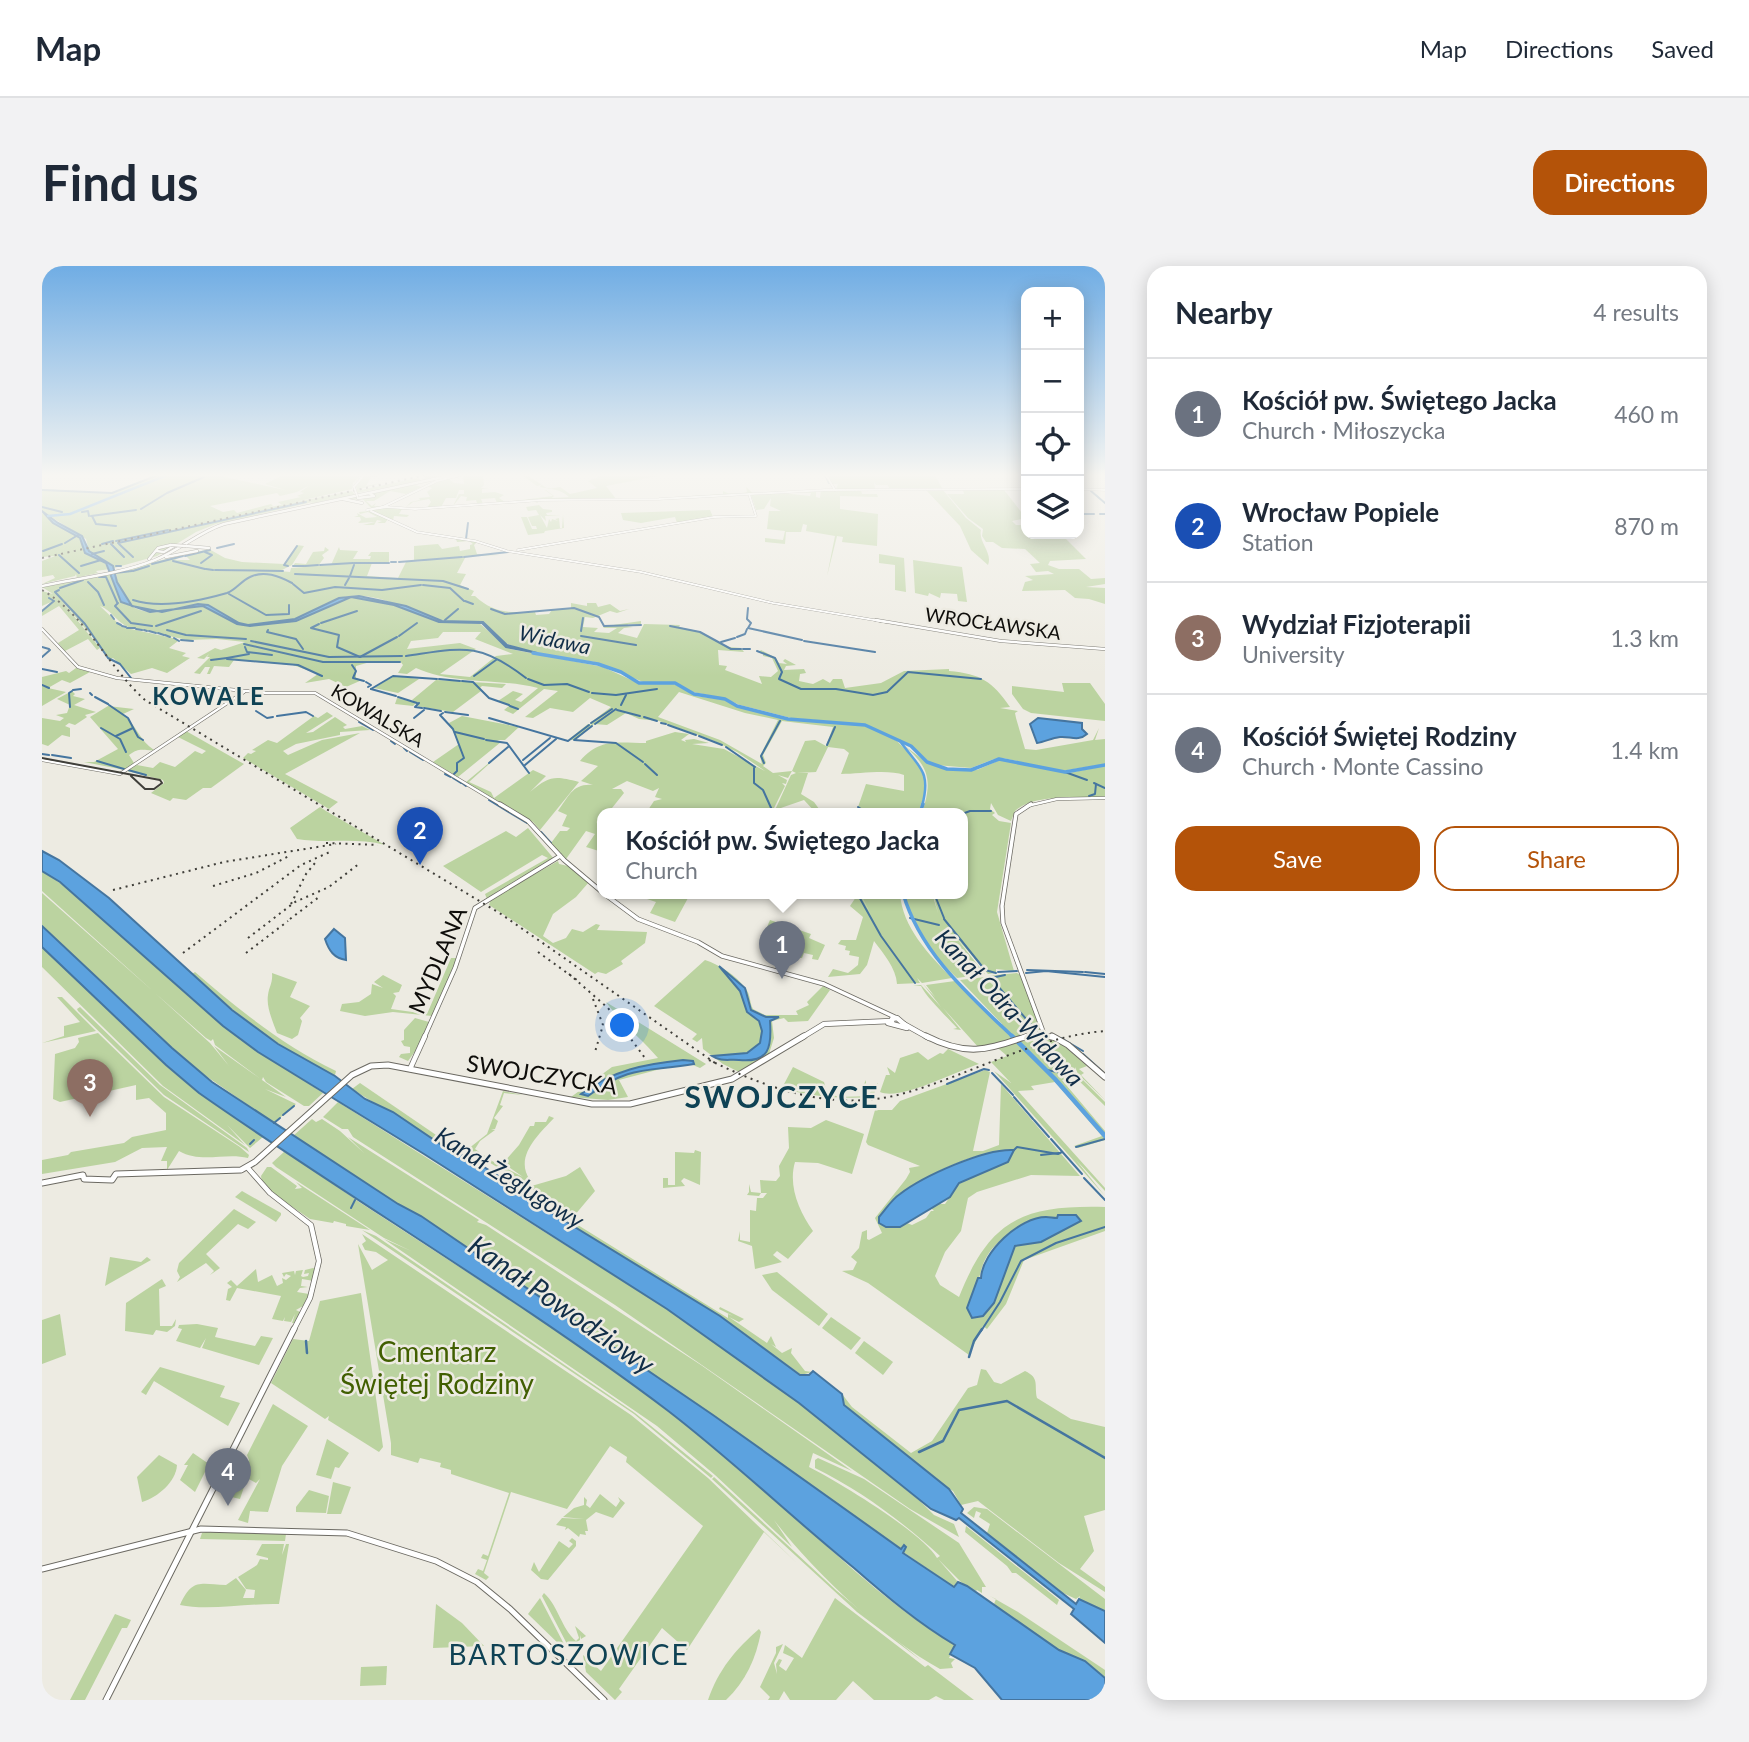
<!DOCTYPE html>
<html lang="en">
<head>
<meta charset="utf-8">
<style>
  body { margin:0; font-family:Lato,sans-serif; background:#f2f2f3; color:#1f2937 }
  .controls { position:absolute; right:21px; top:21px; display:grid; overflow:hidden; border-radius:14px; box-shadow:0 4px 18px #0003 }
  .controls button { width:63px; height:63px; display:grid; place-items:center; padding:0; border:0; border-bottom:2px solid #e0e1e3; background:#fff; color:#1f2937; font:35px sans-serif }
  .you { position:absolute; left:581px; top:760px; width:24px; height:24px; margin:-18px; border:5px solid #fff; border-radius:50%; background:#1a73e8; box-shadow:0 0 0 10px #1a73e833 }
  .badge { display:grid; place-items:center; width:46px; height:46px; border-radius:50%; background:#b45309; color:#fff; font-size:23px; font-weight:700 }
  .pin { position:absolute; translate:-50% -58px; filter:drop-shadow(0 2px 4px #0008) }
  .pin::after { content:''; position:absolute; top:37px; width:24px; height:21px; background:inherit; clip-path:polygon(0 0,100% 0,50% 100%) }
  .popup { position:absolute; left:555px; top:542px; width:371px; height:91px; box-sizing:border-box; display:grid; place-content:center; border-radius:14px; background:#fff; filter:drop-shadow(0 2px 5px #0005); font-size:23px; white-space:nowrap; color:#747a83 }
  .popup b { font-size:26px; color:#1f2937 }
  .popup::after { content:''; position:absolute; left:50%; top:100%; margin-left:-14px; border:14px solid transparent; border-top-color:#fff }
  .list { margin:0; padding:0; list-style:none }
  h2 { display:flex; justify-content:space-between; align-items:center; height:91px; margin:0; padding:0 28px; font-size:30px }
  h2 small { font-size:23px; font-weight:400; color:#747a83 }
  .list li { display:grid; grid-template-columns:46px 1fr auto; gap:21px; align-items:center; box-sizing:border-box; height:112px; padding:0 28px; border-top:2px solid #e0e1e3 }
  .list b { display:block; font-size:26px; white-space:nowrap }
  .list p { margin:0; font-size:23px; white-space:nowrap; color:#747a83 }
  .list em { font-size:23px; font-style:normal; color:#747a83 }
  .actions { display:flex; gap:14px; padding:21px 28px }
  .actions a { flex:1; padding:16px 0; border:2px solid #b45309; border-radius:21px; text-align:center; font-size:24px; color:#b45309 }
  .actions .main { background:#b45309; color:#fff }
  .icon { flex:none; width:38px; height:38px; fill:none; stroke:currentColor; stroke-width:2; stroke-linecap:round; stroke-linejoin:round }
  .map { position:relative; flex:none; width:1063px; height:1434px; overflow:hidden; border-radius:21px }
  header { display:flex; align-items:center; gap:42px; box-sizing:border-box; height:98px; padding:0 35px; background:#fff; border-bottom:2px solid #e0e1e3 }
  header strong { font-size:33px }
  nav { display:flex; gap:38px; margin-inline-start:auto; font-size:24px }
  .intro { display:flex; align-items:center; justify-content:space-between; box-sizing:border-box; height:168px; padding:0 42px }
  h1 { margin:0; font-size:49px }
  .button { padding:18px 32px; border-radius:21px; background:#b45309; color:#fff; font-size:24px; font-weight:700 }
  main { display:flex; gap:42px; padding:0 42px }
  aside { flex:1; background:#fff; border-radius:21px; box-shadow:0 4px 18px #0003 }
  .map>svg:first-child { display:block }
  .green { fill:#bbd3a0; fill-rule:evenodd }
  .water { fill:#5ca2df; stroke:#45759f; stroke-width:2 }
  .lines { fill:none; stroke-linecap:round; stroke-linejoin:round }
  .stream-far1 { stroke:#45759f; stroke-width:2 }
  .stream { stroke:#45759f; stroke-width:2.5 }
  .canal-far2 { stroke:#5ca2df; stroke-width:2.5 }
  .canal-far1 { stroke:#5ca2df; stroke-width:3.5 }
  .canal { stroke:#5ca2df; stroke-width:4.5 }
  .river-far1 { stroke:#5ca2df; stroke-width:2.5 }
  .river { stroke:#5ca2df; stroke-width:3.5 }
  .tertiary-far4-casing { stroke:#6b6962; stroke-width:2.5 }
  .tertiary-far3-casing { stroke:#6b6962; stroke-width:3.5 }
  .tertiary-far2-casing { stroke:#6b6962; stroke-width:5 }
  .tertiary-far1-casing { stroke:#6b6962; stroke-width:6 }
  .tertiary-casing { stroke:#6b6962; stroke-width:7 }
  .secondary-far2-casing { stroke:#6b6962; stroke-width:3.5 }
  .secondary-far1-casing { stroke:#6b6962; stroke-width:6 }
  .secondary-casing { stroke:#6b6962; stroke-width:7 }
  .tertiary-far4 { stroke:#fff; stroke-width:2 }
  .tertiary-far3 { stroke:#fff; stroke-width:2.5 }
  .tertiary-far2 { stroke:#fff; stroke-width:3.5 }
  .tertiary-far1 { stroke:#fff; stroke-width:4.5 }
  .tertiary { stroke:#fff; stroke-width:5 }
  .secondary-far2 { stroke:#fff; stroke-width:2.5 }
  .secondary-far1 { stroke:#fff; stroke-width:4.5 }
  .secondary { stroke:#fff; stroke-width:5 }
  .tram { stroke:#403f3a; stroke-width:2 }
  .rail { stroke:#403f3a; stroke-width:2; stroke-dasharray:2 4.5; stroke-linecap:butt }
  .tertiary-bridge-casing { stroke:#6b6962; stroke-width:2.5; stroke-linecap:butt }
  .secondary-bridge-casing { stroke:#6b6962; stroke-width:3.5; stroke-linecap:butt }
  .tertiary-bridge { stroke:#fff; stroke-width:2 }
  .secondary-bridge { stroke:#fff; stroke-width:2.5 }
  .labels { text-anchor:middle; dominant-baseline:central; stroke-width:5; stroke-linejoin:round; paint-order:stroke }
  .far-street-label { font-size:19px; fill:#0e0d0a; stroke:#edebe2 }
  .far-water-label { font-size:21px; font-style:italic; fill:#112e48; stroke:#edebe2 }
  .street-label { font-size:23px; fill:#0e0d0a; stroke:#edebe2 }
  .far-district-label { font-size:24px; font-weight:bold; letter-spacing:2px; fill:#0f4254; stroke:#edebe2 }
  .water-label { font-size:24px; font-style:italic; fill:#112e48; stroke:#edebe2 }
  .near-water-label { font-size:28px; font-style:italic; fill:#112e48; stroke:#edebe2 }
  .near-park-label { font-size:28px; fill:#415f01; stroke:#edebe2 }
  .near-neighbourhood-label { font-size:28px; letter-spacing:2px; fill:#0f4254; stroke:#edebe2 }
  .district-label { font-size:30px; font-weight:bold; letter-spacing:2px; fill:#0f4254; stroke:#edebe2 }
</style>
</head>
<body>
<header>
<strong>Map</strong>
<nav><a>Map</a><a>Directions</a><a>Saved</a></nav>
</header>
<div class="intro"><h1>Find us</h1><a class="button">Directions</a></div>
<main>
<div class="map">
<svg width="1063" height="1434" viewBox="0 0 1063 1434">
  <rect width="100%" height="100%" fill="#edebe2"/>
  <g class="green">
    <path d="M116,209H174L243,224L223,218L241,209H320L311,217L310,223L240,239L236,236L259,231L255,230L262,227L258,226L268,219L255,226L238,230L235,227L168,240L181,246L192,244L195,247L229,238L231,240L218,243L310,225L317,234L299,231L268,238L271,236L174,258L154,266L115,290L72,302L47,285L44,273L0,245V223L72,227Z"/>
    <path d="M385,209H393L394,212L403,210L371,218L379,221L364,228L348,225L332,235H324L330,240L334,237L332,240L360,243L357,248L367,249L365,251L352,250L351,254L355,256L356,258L346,253L343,257H335L340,255L335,254L332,259H321L333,256L316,257L319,254L318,251C316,251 314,251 312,250H316L315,247L324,252L335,251L326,246L318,248L317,246L328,245L329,242L316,228L366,217L315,227L314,220L322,211L334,210L329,211L324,220L343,216L318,223L319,224L375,212L378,214L368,217L381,214Z"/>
    <path d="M441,209L442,219L439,222H447L440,223V227L453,226L462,229L457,232L463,236L511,230L503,224H504L512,230L510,232L527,231C518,223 509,223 498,221L499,219L495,220L480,209H485L506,223L518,221L528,228L555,222L546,215L561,209H621L564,220L574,233L495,235L496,237L487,234L488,236L450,238L455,237L453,232L439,233L441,238H447L436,240L434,234L424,235L425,231L419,230L411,240L417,228H422V224H417L414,232H404L399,241L385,242L389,236L387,233L371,236L364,241L369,236L378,234L377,232L388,231L385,226L390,222L385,220L405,211L412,217L422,218L421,210Z"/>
    <path d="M785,209H893L900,222H847L846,219H834L832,216L833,223L819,224L820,228H835L836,231L798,230V243L836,248L835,280L800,276L801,271L795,270L785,310L793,270L764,265L765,259L761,258L759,266H744L743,278L723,276V272L741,274L743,265L725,263L727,245H739L728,240L729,232L722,243L714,244L709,229L646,230L681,228V225C688,229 695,228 705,226L704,221L713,229L740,227L768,230L769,227L761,226L774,225V231L778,232L779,224L755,225L794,223L796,218H791V220Z"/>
    <path d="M884,224H901L924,252L939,264C936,276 951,287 946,299L929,284L918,260Z"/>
    <path d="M921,224H962L984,252L970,255L974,259H984V268H1019L1044,293L1008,295L1006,299L1017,303H1037L1049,313L1063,312V318L1044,321L1063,322V338L1047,333L1033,332L1023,324L980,325L983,316L991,314L983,310L1012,308L1006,305L994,306L988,298L998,297L983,283L960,282L951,276H944L940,270L941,263L926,252L905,228H922Z"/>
    <path d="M497,239L501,243L510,244V246L504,247L505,249H518L503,250L504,255L498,249L505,262L507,253L509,256L510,253L516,255L513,253L517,252L518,262H520L521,249L522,262L503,265L502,267L486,269L479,251H485L490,263H495L494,260H490L486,251L497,249L494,244L486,245L484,241Z"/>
    <path d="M668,244L671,251L635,257L633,251L599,257L581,254L579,247Z"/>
    <path d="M0,247L38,272L43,286L61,295L68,303L54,305L56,307L10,317L35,312L34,308L33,310L0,318L13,312L11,309L0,311V295L13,290L0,291Z"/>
    <path d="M414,273L435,276L432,279L435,288L459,289L420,290L423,292L415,307L424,308L418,319L432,325L429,330H433C451,347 468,347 493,346L494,349L507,348L510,344L529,342V337L545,340V337H554L556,341L568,338L578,345L587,343L575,347L568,345L551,352L543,351L541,361L556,362L552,366L567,367L575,362H561L564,360L599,355V358H586L585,360L591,361L582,362L576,367L595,372L602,358L638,359L637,361L655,365L686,381L699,382L702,386L676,384L677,399L685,400L683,404L720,418L717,410L729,411L736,405L730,392L721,390V387L717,386L719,384L734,392L737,397L745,398L741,395L743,393L754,399L744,400L742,404L762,403L764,407L758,408L757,415L771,418L781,413L788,417L791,413H800L803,422L839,417L862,405L907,403V405C939,408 950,415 968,441L958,442L976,445L973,447L974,452L983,483L994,484L1051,474L1057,462L1053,474L1063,473V498L1019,505L961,492L952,493L929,502L894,499L886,495L869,479L822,458L749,452L698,439L681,432L651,426L632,416H601L553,396L483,385L461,376L441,356C427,353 412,358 398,354C369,347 342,328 310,330C294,330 281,342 266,348C248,356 222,360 203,358C184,356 175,335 154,339L165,340L195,358L208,360L254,355L302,332H321L352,339L397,356L437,357L468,383L561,401L596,417L632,418L654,430L683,434L697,441L751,454L824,460L855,475L876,497L883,514V527L876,547H824L816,541L824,518L862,525V509C846,503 817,508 799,508L807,487L802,483L786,481L774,506L755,507H766L759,528L772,536L780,547H774L762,534L733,544L749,509L754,507L750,505L746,512L736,509L745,514L744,518L740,517L743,520L732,542L723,547H604L612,535L620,533L613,531L617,522L611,525L585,515L570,523H579L582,527L566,547H560L559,555L554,556L560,558V586L544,581L553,568L544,565L524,593L509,577L518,565H525L528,562L520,560L525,549L516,545C527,530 531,517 551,519L539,515L556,500L538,495C558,472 575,477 604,477V475L633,466L647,468L639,474L644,476L643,474L652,473L667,477L650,478L682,483L723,505L695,486L670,474L617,455L597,453L584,447L565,459L552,458L533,474H526L546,458L550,459L548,457L569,441L548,432L531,446L508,442L491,452L483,451L516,425L502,423L471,448L462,444L468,439L456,435L471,425L481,428L473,434L479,436L496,422C456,412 412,419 374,402L365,408L356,407L361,399L358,395L328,396L314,400V412L320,414L304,421L287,413L263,417L276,408L251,399L192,394L187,401L172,400L168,408H165L168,401H163L158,408L152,407L168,391H165L167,388L162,393L155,392L173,382L179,384L203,376L175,373L145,374L86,361C75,356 69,344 58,340L80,361L135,373L136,375L127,382L144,387L140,390L148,392L125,407L110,402L89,408L71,392L67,394L49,369L18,333L58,382L55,384L46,373L23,385L16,377L37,364L17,340L0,350V344L9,336L0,340V325L11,328L0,321L70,306C77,348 109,353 145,340L121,346L90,340L75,316L74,305L141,289L133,294H148L143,289L167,283L183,292L200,296L242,298L255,279L262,280L250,299L238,305L248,306L249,302L262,301L251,300L253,297L264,298L271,286L282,285L283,281L287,284L280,289L282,292L276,300L289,299L297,281L298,284L316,285L311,293H328L329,290H326L329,286H347V296L330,297L325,310L356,312L364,296L384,295L372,294V280L396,278L400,283L417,280L418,285L428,283V279L431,278L427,275L415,276ZM401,366H439L433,373L471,388L454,390L428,411L398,408L434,383L418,377L365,383L369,375L396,372ZM637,426L703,447L736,454L718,490L720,498L678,474L616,451ZM740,455L791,461L784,480L773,474L763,475L750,505L731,507L721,500L724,497L721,489Z"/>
    <path d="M837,288L862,292L864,326L853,324V299L837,297Z"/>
    <path d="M871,294L920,301L925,336L916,335L915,328L899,327L898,332L887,327L886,330L873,327Z"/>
    <path d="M34,402L48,406L28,417L20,414L6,422L24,426L0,440V411L24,405L27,407Z"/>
    <path d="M352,410L377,413L356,427L332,422Z"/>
    <path d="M394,414L464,418L460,422L440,420L438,422L448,432L439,425L411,446L374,440L375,436L371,440L353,438L355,432L374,437L370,434Z"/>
    <path d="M1020,417H1048L1063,438V455L989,447L981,443L970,428V420L1022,426Z"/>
    <path d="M30,425L33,428L31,430L43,433L32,439L54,446L43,449L45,451L33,459L27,457L23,460L28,462V471L20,469L6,480L0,478V452L18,455L22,452L14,449L25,447L28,439L15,433Z"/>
    <path d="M66,440L92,443L81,448C94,459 98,475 112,484C98,485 99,481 87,489L92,497L83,504L42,496H52L76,483L48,451Z"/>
    <path d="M285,446L291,450L264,467L271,466L293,451L305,459L301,461L303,463L320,460L328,464L298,466V469L254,478L241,485L246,489L280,474L318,467L243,508L296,536L287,543L201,492L206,487L209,488L214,485L210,484L226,474L235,477L272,450L276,452Z"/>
    <path d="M420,450L477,461L463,474H455L459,476L416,511L391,496L417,478L407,457Z"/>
    <path d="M144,465L202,498L169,522H161L144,534L131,532L128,535L109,527L122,517L121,514L85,505L95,499L111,502L118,496L133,501L153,485L160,488L164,485L136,471Z"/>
    <path d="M860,478L887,498L913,505L935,504L958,494L1026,507L1063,500V531C1038,533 992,527 973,545L969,555L956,549L949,537L948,543L953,547L950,549L957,555L969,557L955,646L972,705L954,703V707L946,708L912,669L943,708L915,712C897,695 881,676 870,653L897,659L869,652L862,627H890L896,647L891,627H920V547H880C891,514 887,500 860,478Z"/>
    <path d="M466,481L427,516L449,526L452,532L491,504L504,510L488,526C508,509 513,510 537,516L498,564L491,556L424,516Z"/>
    <path d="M278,541L284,545L343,579C314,571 284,578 255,573L248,562Z"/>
    <path d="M486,562L513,594L445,633L443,628L506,592L500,589L439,626L401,600L464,565L474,571Z"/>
    <path d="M516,595L517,598L526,600L547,616L534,631L511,648L501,670L511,677L524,672L530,663L541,666L554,658L558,659L555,664L605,666L603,677L579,695L581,698L564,708L556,706L553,708L447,639L449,633Z"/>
    <path d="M0,605C68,648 120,712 183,761C214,786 248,805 281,827L267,840H262L224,816L221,811L220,814L173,779L171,773L169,775L164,772L113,727L168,777L187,800L172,780L244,831L223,823L254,838L232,857L151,801L0,660V627L112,726L0,625Z"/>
    <path d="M601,627H632L646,632L633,656L608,647L614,636L599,631Z"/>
    <path d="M812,627L818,628L829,649L818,627H858C860,661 887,689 910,712L880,717L875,712L878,717L855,718C854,702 841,687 832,675L825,699L818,708L786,711L791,703L806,707L816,699L817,691L807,689L808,685L803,684L804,680L796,678L799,674H814L821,651L808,640L814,631Z"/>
    <path d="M728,654L769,668L767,672L783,679L776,694L770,693L771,689L762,687L760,692L747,691L751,676L722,668Z"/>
    <path d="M0,681L124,800L157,827L221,871L208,882L185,859L203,879L121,820L0,701Z"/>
    <path d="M409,692H415L414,695L390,750L351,746L323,750L298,745L300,738L317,736L329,728L330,718L341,722L332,716L341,709L360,719L357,726L351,727L354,730L349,743L385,748Z"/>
    <path d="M663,694C678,699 694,709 704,723C709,730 707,735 711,743L723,749H756L754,745L767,739L765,736L781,720L788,724L766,755L746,756L742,752L730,755L732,772L726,791L699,807L681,798L661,783L660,772L655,776L650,773L655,768L612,740Z"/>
    <path d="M153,706C198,745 241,779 294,805L293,809C281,807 270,798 259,792C219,768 184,739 150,708Z"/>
    <path d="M230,707L255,716L248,731L268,740L258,752L260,755L256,769L250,773L235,767C231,756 224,741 226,729C227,721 231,717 230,707Z"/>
    <path d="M975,707L978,709L999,764H985L983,767L995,779H1003L1001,776L1009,773L1016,775L1012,782L1019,777L1045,800L1037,803L1042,807L1039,809L1063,834L1036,808L1033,801V804L1018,791L1063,836V840L1035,813L1020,814L1063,865V874L1036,882L1032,880L1060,870L1013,816L989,820L992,824L976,825L1063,922V925L1034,894L1063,930L952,805L969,817L949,796L965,790C954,780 950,777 937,782L901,742L919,764L911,763L915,762C905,751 884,731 879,720L871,719H879L899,741L881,718L893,731L884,719L913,715L959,759L960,758L918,714L943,711L955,723L945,710Z"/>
    <path d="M15,731H20L54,765L0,777L22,770V760L38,756Z"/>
    <path d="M564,736L664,798L658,802L651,799V795C610,796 572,802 539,828L586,806L626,801L577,814L586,831L566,834L529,831L570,801L616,792C599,772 579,757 564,736Z"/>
    <path d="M38,741L118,819L205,882L207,886L122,829L36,745L35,743Z"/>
    <path d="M373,752L387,756L374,784L366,795L357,791L359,788L368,787V781L362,780L359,775L362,774V764Z"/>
    <path d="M56,767L122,831L198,881L207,889L206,892C183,886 160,898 137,885L125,904V895H119L125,881L100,882L73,896L0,908V894L26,889L29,886L82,877L90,871L124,864V847L107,832L94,834V819L18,836L11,833L13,788L33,782L37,776L36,772Z"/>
    <path d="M906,783L937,798C915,805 858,835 838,826L844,809H848L845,801L853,807L858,792L876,786L886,794L898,787L901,788Z"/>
    <path d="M751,801L782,816L785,827L797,831L830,830L827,828L830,824L823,821L822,826L819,824L824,814V818L831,821L836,817L831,831C800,833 770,831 740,822Z"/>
    <path d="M943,804L948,806L931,885H941L957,879L959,818L1038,910L989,909L935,926L926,932L919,965L903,986L893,1010L898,1019L917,1031C948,953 981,939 1063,941V965L982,994L964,1038L945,1063L941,1060L927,1089L826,1017L800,1005L811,1004L815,996L809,991L817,982L820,966L825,964V973L827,974L840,967L833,952L864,913L868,906L867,902L878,900L826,879L824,876L833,844H850L858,835ZM970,883L966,896L917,917L903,938H894L889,942L892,945H889L884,952L870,959L865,957L858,961L838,957L837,951C869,913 920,889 970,883ZM1016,949H1034L1039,954L999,976L973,980L952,1037L927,1035C933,1025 936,1016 939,1005C948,970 984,958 1015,952Z"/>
    <path d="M318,817L419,886L418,888L410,886L310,823Z"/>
    <path d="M461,825L481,829L462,827L458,839L461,840L452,852L456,855L453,863H449L453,864L438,875L433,883L450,895L481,911L461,897L477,879L488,860H492L493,856H504L507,850L512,852C496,869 472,891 488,914L479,916L426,883L445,868Z"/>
    <path d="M296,836L625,1043L757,1137L878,1235L892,1249L912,1258L917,1271L868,1243L573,1039L311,871L306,863H300L281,851Z"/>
    <path d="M270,853L274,856L280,853L298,865L322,887L306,871L437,954L435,956L444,959L659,1099L810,1205L771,1187L767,1201C795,1215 881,1267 895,1292L898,1290C861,1256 818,1224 773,1202V1194L776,1192L822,1213L917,1277L944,1321H940V1327L935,1324L934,1325L921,1318L896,1293L916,1316L912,1321L861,1286L862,1279L859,1283L671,1149L379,950L356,938L251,870Z"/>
    <path d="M784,854L822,868L810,908L776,897L753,896C746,920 757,945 771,965L746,993L735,985L731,989L740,996L713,1003L710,980L696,975L698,965V974L708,976V944L714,945L715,932H721L725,927H719L717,930L705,929L707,926V918L709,926L719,927L718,914L734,915L738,910L737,900L747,882L746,861L769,862Z"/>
    <path d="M653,884L659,886L658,919L642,912L639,915L643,920L621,922V912H626V919H633V886L652,887Z"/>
    <path d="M243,885L313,933L309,942L314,934C435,1013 560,1090 672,1180C753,1245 823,1326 913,1379L907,1392L913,1393L909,1397L911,1402L898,1403C843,1373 770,1304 732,1254L750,1281L673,1209L615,1160L342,973L369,985L342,972L234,901L230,897Z"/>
    <path d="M225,901H229L255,920L253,923L260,922L254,916L328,964L304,960V958L292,955L291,957L268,953L233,929L220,916L219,910Z"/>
    <path d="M538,901L553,925L532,950L486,921L524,910Z"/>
    <path d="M200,925L239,947V949L234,956L193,931Z"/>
    <path d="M192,943L214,956L206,963L196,958L164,988L178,1002L168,1009L172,1005L164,997L135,1016L138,1011L135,1005L137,997Z"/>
    <path d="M531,956L686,1052V1048L691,1050L677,1043L678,1041L702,1053L697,1056L687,1051L725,1077L729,1070L734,1081L729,1078L740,1087L750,1082L749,1087L763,1105L770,1106L759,1109L678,1050L529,959Z"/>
    <path d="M320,964L334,970L593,1147L671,1210L669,1212L592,1148Z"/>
    <path d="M320,968L589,1149L666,1212L756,1298L722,1266L645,1384L620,1362L577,1423L580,1426L573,1434L544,1406L541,1389L559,1405L661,1260L584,1196L585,1191L568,1180L525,1243L469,1226L442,1307L447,1311L444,1314L433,1308L436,1303L441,1305L445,1294L439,1292L441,1288L446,1290L467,1227L409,1208V1204L398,1201L399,1197L378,1192L376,1197L349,1189V1177L316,978L330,1004L346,994L334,986L323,984L320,978L324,975Z"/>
    <path d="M68,991L99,996L105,991L109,994L63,1020Z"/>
    <path d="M271,1002L274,1003L272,1015L260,1013L259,1020L266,1021L258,1022L255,1026L267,1028L261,1040L254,1044L258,1046L252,1057H250L253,1048L249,1056L242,1055L243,1051L241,1055L230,1053L239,1030L195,1022L188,1035L184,1034L186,1023L190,1021L185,1017L189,1014L195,1020L214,1003L216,1016L230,1009L235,1020L241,1017L240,1012L244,1014L249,1010L244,1008L242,1011L240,1007L252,1005L253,1009L254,1005L261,1004L259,1010L261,1011L266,1010L267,1007L262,1008L263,1004Z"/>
    <path d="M735,1006L786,1048L777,1060L730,1024L720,1009Z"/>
    <path d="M120,1013L124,1020L117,1023L118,1060H130L134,1053L133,1060L125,1066L114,1064L111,1069L83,1065L84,1037Z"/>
    <path d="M319,1027L341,1181L337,1186L286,1154L287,1150L283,1153L229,1117L251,1073L267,1075L278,1035Z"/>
    <path d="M18,1048L24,1089L0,1098V1054Z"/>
    <path d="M789,1051L819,1072L809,1084L780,1062Z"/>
    <path d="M155,1058L176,1062L173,1071L213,1080L219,1070L231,1072L217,1099L160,1082L164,1072L158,1082L134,1075L140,1063L136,1062L137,1059Z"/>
    <path d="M822,1075L851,1096L841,1109L813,1087Z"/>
    <path d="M118,1101L183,1120L178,1131L198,1137L186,1160L112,1115L104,1129L99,1126Z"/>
    <path d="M939,1103L944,1104L952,1116L959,1118L983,1105C998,1112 992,1119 995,1132L1029,1153L1063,1161V1244L1042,1250L1052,1285L1038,1303L1063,1321V1326L1017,1297L936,1235L919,1239L911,1225L888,1211L802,1139L800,1128L810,1141L869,1187L890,1175L926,1122L935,1119Z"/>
    <path d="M231,1138L266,1160L240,1200L226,1246L208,1245L206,1257L196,1254L218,1213L214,1217L205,1212L198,1233L185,1230L192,1215L198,1217L201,1211L190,1207L186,1214L184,1212L191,1204L202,1208V1200L207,1194L205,1189Z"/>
    <path d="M285,1173L307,1187L297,1202L293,1201L289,1213L274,1209Z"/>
    <path d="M151,1187L167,1198L153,1226L138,1214L146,1199H142Z"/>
    <path d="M117,1189L135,1199C134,1216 116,1231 100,1236L95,1211Z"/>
    <path d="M672,1211L795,1325L880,1395L815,1346L670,1213Z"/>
    <path d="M291,1216L309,1221L299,1248H285Z"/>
    <path d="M267,1224L287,1230L284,1247L254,1246V1241Z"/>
    <path d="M558,1228L574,1241L578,1235L576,1231L583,1237L571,1252L554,1246L544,1254L546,1265H543L544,1269L538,1268L537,1271L526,1262L523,1264L524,1261L514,1259L520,1252L542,1253L521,1251L532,1242L542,1239V1231L545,1234L544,1239L548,1242Z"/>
    <path d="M932,1241L945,1243L1063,1333V1345L1037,1333L1038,1330L1034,1333L1021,1327L945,1267L948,1258L937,1251L939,1247L934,1245L932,1252L925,1247Z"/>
    <path d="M924,1260L1017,1334L1015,1339L974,1307H970L965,1300L923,1266Z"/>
    <path d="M164,1266L244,1268L243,1275L158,1273L160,1267Z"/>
    <path d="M530,1272L534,1275V1280L506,1314L499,1313L489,1304L492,1296L497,1306L517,1275L527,1282L531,1278L527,1275Z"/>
    <path d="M220,1278H242L240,1289L244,1278H247L237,1338C207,1337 166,1345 138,1339C150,1312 158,1318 184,1319L194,1312L204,1324L201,1332H212L213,1324L204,1323L196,1311L215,1299L218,1293L226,1294V1292L214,1289Z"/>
    <path d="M502,1327C517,1341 519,1362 534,1375L537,1372L533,1360L544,1370L539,1373L538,1369V1374L529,1380L525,1378L500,1330Z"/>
    <path d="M948,1330L976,1346L1063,1404V1412L1043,1395L1017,1384L959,1346L952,1338L954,1333Z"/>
    <path d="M498,1332L523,1380L522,1383L486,1348Z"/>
    <path d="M793,1332L883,1401L886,1399L932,1434H902L894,1430L887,1434H832L811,1415L794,1434H748L742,1425L737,1434H726L728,1431L718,1421L734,1387V1381L741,1378L732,1397L735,1408L734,1398L737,1393L740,1394L737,1400L744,1405L752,1392L741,1387L743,1379L760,1392Z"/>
    <path d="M394,1338L420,1357L442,1380L391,1382Z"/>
    <path d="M73,1348L89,1354L85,1362H80L43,1434H28Z"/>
    <path d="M717,1363L719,1366C714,1392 704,1415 684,1434H666C676,1404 694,1383 717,1363Z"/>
    <path d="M345,1400L344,1419L318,1420L319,1401Z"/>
  </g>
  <g class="water">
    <path d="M0,245L16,257L40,270L47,285L71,300L75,316L90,340L120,346L156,338L166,339L197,357L206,359L253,353L297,332L317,330L364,340L400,355L441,356L465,379L495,387L464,381L440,357L397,356L352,339L309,331L254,355L208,360L195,358L161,340L108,346L79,336L64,297L43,287L38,272L11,257Z"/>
    <path d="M996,452L1040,457V463L1045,468C1036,476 1028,470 1018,471C1009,472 1003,476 995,477L988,458Z"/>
    <path d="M0,585L17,594L67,632L190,744L236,778L293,810L323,833L351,846L410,886L424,890L476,922L474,925L678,1050L758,1109H767L771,1105L800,1128L802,1139L907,1223L921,1243L919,1247L1034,1338L1037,1333L1063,1345V1377L1029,1348L1032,1343L917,1252L914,1254L889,1243L757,1137L625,1043L382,888L216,786L181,760L18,616L0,605Z"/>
    <path d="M0,660L130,782L170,816L356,938L379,950L671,1149L859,1283L862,1279L864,1281L861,1287L912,1321L916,1316L925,1320L1017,1384L1043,1395L1063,1412V1434H960L933,1402L908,1388L913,1379C876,1357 844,1330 812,1302C747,1249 689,1193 625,1144C475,1031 311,935 157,827L124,799L0,681Z"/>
    <path d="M292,663L303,672L304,694C292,692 287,685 283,673Z"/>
    <path d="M677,700L703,722L709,744L724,751H737L728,755C730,782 727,797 697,794C687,793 679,796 670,790L705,787L718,777L720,765L717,755L705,746L698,725Z"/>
    <path d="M641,794L651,795L652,798C604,806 588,799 546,830L539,828C571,804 603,798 641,794Z"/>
    <path d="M972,884L966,896L917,917L908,931L858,961H844L837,957V951C844,943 850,933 858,928C880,911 942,882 972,884Z"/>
    <path d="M1016,949H1034L1039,955L999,976L973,980L952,1037L941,1050L930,1052L925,1042L936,1012H939C940,986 978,951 1004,951C1008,951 1011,952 1015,952Z"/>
  </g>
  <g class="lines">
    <g class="stream-far1">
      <path d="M783,209L787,217"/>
      <path d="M0,224L70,227L116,209"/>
      <path d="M1049,225L1063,237"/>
      <path d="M0,241L20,246"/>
      <path d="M99,243L125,227L162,211"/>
      <path d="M40,246L46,245L47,250"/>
      <path d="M1037,248H1052"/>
      <path d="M1058,248H1063"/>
      <path d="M49,250L94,244"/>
      <path d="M50,250L54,258L74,260"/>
      <path d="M424,273L426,257"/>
      <path d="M74,275L126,264"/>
      <path d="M23,277L36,269"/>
      <path d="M76,277L264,236"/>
      <path d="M60,278L71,275"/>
      <path d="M69,278L82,291"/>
      <path d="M77,278L91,291"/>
      <path d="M175,282L192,278"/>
      <path d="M1,285L20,278"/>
      <path d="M50,288L62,285"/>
      <path d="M17,289L37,307"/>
      <path d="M143,290L168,284"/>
      <path d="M422,291L466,286"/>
      <path d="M131,295L163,303"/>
      <path d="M349,296H354"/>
      <path d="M357,296L420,291"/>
      <path d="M159,297L170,289L163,286"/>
      <path d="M312,297H347"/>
      <path d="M110,298L141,290"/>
      <path d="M278,299L311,297"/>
      <path d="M39,300L59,294"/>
      <path d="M74,300H79"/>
      <path d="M246,300L242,299L255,280"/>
      <path d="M251,300H262"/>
      <path d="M263,300L276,299"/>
      <path d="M164,303L171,304"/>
      <path d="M173,304L241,305"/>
      <path d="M91,305L107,300"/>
      <path d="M73,307L90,305"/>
      <path d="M253,308L401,315L426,323"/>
      <path d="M308,310L312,299"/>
      <path d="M57,311H64L75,336"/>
      <path d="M46,316L56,326L62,339"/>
      <path d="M251,318L262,327L293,321L340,324L379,319"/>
      <path d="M303,319L307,312"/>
      <path d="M381,319L408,322L422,335"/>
      <path d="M18,322L41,314"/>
      <path d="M17,324L13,326L43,358L66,392L78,398L89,412"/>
      <path d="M187,328L224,349L247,348V339"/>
      <path d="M91,334C119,343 157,335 185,327C194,324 199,315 208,311C222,304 237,310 250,317"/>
      <path d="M423,335L431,338"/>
      <path d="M76,337L73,340L89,357L110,360"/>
      <path d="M706,342L705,353L709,357L706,362L760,374"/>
      <path d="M449,343L463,348L532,342L557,351L562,360L599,359"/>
      <path d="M0,345L12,335L7,332"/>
      <path d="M69,349L72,353"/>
      <path d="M403,354L416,343"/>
      <path d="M75,357L79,359"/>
      <path d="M279,357L315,345"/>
      <path d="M277,358L269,362L297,369L295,381L318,391L355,371"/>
      <path d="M80,360L84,361"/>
      <path d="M114,360L159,345"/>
      <path d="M628,360L658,366L689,383H699"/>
      <path d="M85,362H93"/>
      <path d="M94,363L100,364"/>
      <path d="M102,364L105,365"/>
      <path d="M125,364L144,369L204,373"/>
      <path d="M226,364L225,366L254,373L261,383"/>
      <path d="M107,365L114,367"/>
      <path d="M539,365L541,352"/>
      <path d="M116,367L122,369"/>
      <path d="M123,369L128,371"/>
      <path d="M357,370L375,357"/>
      <path d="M539,370L594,379"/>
      <path d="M695,371L703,368L705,363"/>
      <path d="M132,372L137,375"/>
      <path d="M139,374L151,375"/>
      <path d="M209,375L287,391L360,390"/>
      <path d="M762,375L833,386"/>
      <path d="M679,376L693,372"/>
      <path d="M202,378L281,396H358"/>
      <path d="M0,381L7,383"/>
      <path d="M203,381L205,386L230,389"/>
      <path d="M701,383H708"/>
      <path d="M715,385L733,392L740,406L737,413L759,423H794L831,429L845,426L866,406L939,413"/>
      <path d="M364,390C420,382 436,375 484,412"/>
      <path d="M0,391L8,384"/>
      <path d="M185,392L207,388"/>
      <path d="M185,393L256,399L280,410"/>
      <path d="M169,394L185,392"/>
      <path d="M310,399L314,405L311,412L322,415"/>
      <path d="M0,403L15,406"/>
      <path d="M432,410L454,394"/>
      <path d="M397,413L418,415"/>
      <path d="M486,413L502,419L525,418L547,426"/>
      <path d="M420,415L431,416L447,432L467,439"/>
      <path d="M324,416L329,419L326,421"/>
      <path d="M0,419L7,422"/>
      <path d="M329,423L351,410L395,413"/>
      <path d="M329,423L354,430"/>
      <path d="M31,424L39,423"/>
      <path d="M48,427L50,429"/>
      <path d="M550,427L574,429L615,423"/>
      <path d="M53,431L66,438"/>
      <path d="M356,431L375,437"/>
      <path d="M377,437L373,441L380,442"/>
      <path d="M67,439L86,452L96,471L101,474"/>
      <path d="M579,439L584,429"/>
      <path d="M468,440L476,443"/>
      <path d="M28,441L27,427L30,425"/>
      <path d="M382,442L399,445"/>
      <path d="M575,444L598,450"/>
      <path d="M214,445L225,452L231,451"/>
      <path d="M403,446L426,449"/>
      <path d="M401,447L398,449L411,463L422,492L415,497V505L412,508"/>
      <path d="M235,450L264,446L271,450"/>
      <path d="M602,451L615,455"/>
      <path d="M372,452L382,444"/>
      <path d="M447,452L526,475L547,459"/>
      <path d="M317,456L331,464"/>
      <path d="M549,457L570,443"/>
      <path d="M619,457L624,458"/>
      <path d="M553,458L574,443"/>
      <path d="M626,459L654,469"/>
      <path d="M550,460L532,474L574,477L601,496"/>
      <path d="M59,462L78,473L84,486"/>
      <path d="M413,466L442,473"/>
      <path d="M74,470L91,462"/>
      <path d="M657,470L680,479"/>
      <path d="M444,474L465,477L487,507"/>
      <path d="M349,475L353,478"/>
      <path d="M785,479L793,461"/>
      <path d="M684,481L713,501"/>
      <path d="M362,482L365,485"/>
      <path d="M368,486L381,494"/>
      <path d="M0,488L7,489"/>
      <path d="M10,489L29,492"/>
      <path d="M481,494L508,472"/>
      <path d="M55,495L82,503"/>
      <path d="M447,497L466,481"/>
      <path d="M722,497L719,490L738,455"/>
      <path d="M603,498L615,509"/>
      <path d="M483,499L514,473"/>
      <path d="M712,502V517L721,524L730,544"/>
      <path d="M86,504L104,509"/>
      <path d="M1023,506L1045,514"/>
      <path d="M403,508L409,511"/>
      <path d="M411,512L419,517"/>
      <path d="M420,517L424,520"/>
      <path d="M1052,517L1063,522"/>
      <path d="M1047,530L1053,528L1054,518"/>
      <path d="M447,534L485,557"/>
      <path d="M816,541L825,547"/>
      <path d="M920,548L928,545H949"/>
      <path d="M499,566L509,577"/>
      <path d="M815,627L839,670L873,717"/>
      <path d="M892,627L902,652"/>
      <path d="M868,652L897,659"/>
      <path d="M902,653L943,704L954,707"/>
      <path d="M985,704L1041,706"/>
      <path d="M956,706L975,705"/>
      <path d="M1043,706L1063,708"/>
      <path d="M984,707L1004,705L1063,711"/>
      <path d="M963,709L949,712L991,761"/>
      <path d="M1019,772L1041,785"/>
      <path d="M1041,788L1062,807"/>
      <path d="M1005,804L1030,809"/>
      <path d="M950,807L971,829"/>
      <path d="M905,818L942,803L947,804"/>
      <path d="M972,831L991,853"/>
      <path d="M241,849L252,840"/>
      <path d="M992,854L1007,871"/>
      <path d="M232,857L238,852"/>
      <path d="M1009,873L1040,908"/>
      <path d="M208,878L212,874"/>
      <path d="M1034,881L1063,873"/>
      <path d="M972,884L975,881L1016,888L1020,886"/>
      <path d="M999,889L1017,887"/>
      <path d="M1042,912L1063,934"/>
      <path d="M309,942L313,934"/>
      <path d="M939,1065L958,1036L979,995L1014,977L1063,961"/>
    </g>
    <g class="stream">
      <path d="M264,1075L265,1087"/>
      <path d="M927,1091L932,1075L940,1063"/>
      <path d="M877,1186L901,1175L917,1144L965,1135L1063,1192"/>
    </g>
    <path class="canal-far2" d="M858,475C876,501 890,504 880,540"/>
    <g class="canal-far1">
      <path d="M878,547L881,538"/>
      <path d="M861,627C878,687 928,730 972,772"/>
    </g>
    <path class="canal" d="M970,770L1013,813L1063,870"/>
    <path class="river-far1" d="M6,250L28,248L125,209"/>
    <path class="river" d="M491,387L556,398L579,406L597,417H633L652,428L683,433L695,440L746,453L823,459L869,480L885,496L905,503L929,504L957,493L1023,506L1063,499"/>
    <g class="tertiary-far4-casing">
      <g id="tertiary-far4">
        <path d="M324,209H334"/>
        <path d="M784,209L793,224"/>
        <path d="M312,221L322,209"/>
        <path d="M1037,223L1063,224"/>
        <path d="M340,241H345L325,244Z"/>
        <path d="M341,241L395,215L419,209"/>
        <path d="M345,241L373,243L500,234L617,233L783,224L984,223"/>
        <path d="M329,245L375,266L433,275L465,285L599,306L731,337L844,356"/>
        <path d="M476,284L672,251L714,250L707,228"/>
      </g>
    </g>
    <g class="tertiary-far3-casing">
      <g id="tertiary-far3">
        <path d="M834,354L959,375L1063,383"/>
        <path d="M0,363L36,401L75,412L225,427H273L461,540"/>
        <path d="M0,494L78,508L202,426"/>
        <path d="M985,540L1015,533L1063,532"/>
      </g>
    </g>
    <g class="tertiary-far2-casing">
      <g id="tertiary-far2">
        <path d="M458,538L486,555L522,594L560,626"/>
        <path d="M989,538L974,548L960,640L961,657L1002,768"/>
        <path d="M561,627L596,653L656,676L680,690L782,718L855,752"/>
        <path d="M382,772L413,702L433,642L518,590"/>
      </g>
    </g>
    <g class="tertiary-far1-casing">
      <g id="tertiary-far1">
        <path d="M368,803L383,770"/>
        <path d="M205,901L228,927L269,959L277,995L268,1032L251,1065"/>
      </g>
    </g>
    <g class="tertiary-casing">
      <g id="tertiary">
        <path d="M0,1303L159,1263L305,1267L394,1295L435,1316L468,1343L562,1434"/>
        <path d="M64,1434L252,1063"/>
      </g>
    </g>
    <g class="secondary-far2-casing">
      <g id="secondary-far2">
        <path d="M316,232L332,230L327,227"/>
        <path d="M301,233L320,237"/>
        <path d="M144,280L167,282"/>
        <path d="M114,285L122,286L132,280"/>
        <path d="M124,291L155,285"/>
        <path d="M107,293L116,282L129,279"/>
        <path d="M0,320C38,312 78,308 113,294C138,284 157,266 182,258L411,209"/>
      </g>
    </g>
    <g class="secondary-far1-casing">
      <g id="secondary-far1">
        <path d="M846,757L865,762"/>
        <path d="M850,757V753L855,752L862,758"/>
        <path d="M862,758L887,772"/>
        <path d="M759,772L782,758L849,755"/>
        <path d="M981,772L996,768L1013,772"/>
      </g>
    </g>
    <g class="secondary-casing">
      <g id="secondary">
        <path d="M884,770C923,790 945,785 985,770"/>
        <path d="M1010,770L1026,779L1063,811"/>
        <path d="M0,917L41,909L42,913L70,914L74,908L199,904L213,896L310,809L329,800L346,799L550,838H588L690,813L762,770"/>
      </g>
    </g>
    <use href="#tertiary-far4" class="tertiary-far4"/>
    <use href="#tertiary-far3" class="tertiary-far3"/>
    <use href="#tertiary-far2" class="tertiary-far2"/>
    <use href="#tertiary-far1" class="tertiary-far1"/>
    <use href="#tertiary" class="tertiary"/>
    <use href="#secondary-far2" class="secondary-far2"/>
    <use href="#secondary-far1" class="secondary-far1"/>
    <use href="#secondary" class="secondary"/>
    <path class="tram" d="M0,492L118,514L120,517L112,523H103L89,510"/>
    <g class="rail">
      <path d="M0,292L384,209"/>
      <path d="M0,324C45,350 65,400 103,434L459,648L676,799"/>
      <path d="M284,577L336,579"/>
      <path d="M171,620L214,607L249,589"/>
      <path d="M71,624L182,596L294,578"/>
      <path d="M249,638L264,608L273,597"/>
      <path d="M248,653L277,631"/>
      <path d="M206,672L253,636L287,621L318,597"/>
      <path d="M496,686L535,714"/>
      <path d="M141,687L259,599L290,585"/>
      <path d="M204,687L246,655"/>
      <path d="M527,708L566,742L603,792"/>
      <path d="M551,733L561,759L553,786"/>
      <path d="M667,794C729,824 794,847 863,827C931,808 991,771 1063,765"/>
    </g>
    <g class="tertiary-bridge-casing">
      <path id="tertiary-bridge" d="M312,221L316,232"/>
    </g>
    <g class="secondary-bridge-casing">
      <path id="secondary-bridge" d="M129,279L144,280"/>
    </g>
    <use href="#tertiary-bridge" class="tertiary-bridge"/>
    <use href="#secondary-bridge" class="secondary-bridge"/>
  </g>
  <linearGradient id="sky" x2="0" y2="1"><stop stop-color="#70ade4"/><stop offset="0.51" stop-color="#f7f6f2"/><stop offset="1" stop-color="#f7f6f2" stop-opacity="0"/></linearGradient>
  <rect width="1063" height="410" fill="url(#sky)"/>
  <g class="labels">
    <g class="far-street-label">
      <text transform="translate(951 357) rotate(8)">WROCŁAWSKA</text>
      <text transform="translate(336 449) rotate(31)">KOWALSKA</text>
    </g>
    <g class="far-water-label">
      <text transform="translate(513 373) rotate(12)">Widawa</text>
    </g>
    <g class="street-label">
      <text transform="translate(395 694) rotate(-67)">MYDLANA</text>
      <text transform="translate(500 808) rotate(9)">SWOJCZYCKA</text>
    </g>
    <g class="far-district-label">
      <text x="167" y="429">KOWALE</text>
    </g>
    <g class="water-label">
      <text transform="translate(968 741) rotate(47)">Kanał Odra-Widawa</text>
      <text transform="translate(468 911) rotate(32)">Kanał Żeglugowy</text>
    </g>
    <g class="near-water-label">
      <text transform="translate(520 1038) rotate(35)">Kanał Powodziowy</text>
    </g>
    <g class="near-park-label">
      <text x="395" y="1085">Cmentarz<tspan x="395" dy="32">Świętej Rodziny</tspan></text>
    </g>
    <g class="near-neighbourhood-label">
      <text x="527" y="1388">BARTOSZOWICE</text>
    </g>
    <g class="district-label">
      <text x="740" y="830">SWOJCZYCE</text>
    </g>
  </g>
</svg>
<div class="controls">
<button>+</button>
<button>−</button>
<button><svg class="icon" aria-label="locate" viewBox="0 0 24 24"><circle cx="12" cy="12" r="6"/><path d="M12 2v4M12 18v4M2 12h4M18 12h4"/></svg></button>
<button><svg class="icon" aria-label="layers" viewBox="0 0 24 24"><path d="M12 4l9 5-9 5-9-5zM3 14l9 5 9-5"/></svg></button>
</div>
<div class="you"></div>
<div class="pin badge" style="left:740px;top:713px;background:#6b7280">1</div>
<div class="popup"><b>Kościół pw. Świętego Jacka</b>Church</div>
<div class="pin badge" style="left:378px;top:599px;background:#1a4fb4">2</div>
<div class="pin badge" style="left:48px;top:851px;background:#8d6e63">3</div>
<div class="pin badge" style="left:186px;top:1240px;background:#6b7280">4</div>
</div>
<aside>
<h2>Nearby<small>4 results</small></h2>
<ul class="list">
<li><span class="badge" style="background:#6b7280">1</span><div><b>Kościół pw. Świętego Jacka</b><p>Church · Miłoszycka</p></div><em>460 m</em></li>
<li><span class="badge" style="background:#1a4fb4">2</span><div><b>Wrocław Popiele</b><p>Station</p></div><em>870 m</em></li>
<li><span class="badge" style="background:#8d6e63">3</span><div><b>Wydział Fizjoterapii</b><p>University</p></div><em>1.3 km</em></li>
<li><span class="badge" style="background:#6b7280">4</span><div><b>Kościół Świętej Rodziny</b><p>Church · Monte Cassino</p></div><em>1.4 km</em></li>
</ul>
<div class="actions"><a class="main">Save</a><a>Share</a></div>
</aside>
</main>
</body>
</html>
